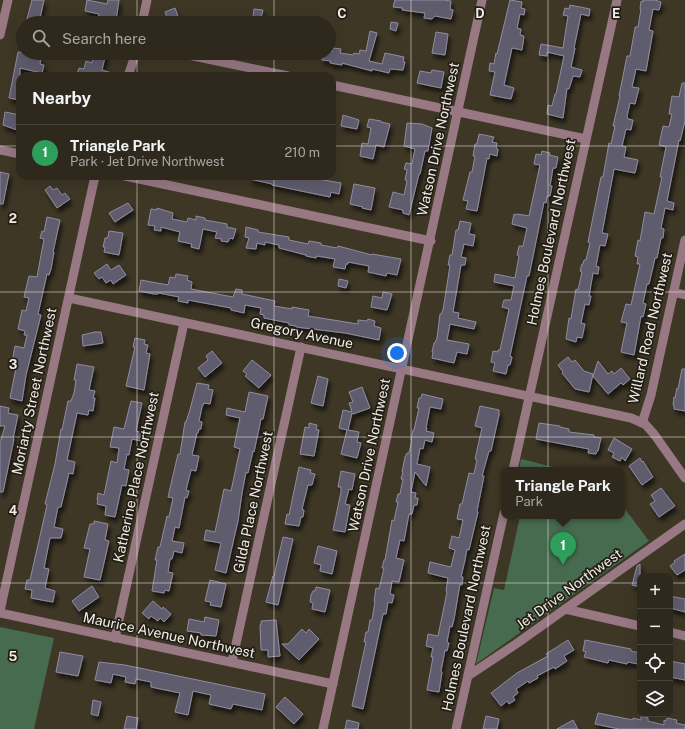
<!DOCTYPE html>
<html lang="en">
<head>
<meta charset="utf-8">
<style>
  body { margin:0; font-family:"Public Sans",sans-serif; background:#3a3529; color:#f1f3f6 }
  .controls { position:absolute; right:12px; bottom:12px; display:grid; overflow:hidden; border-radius:8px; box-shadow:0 4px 16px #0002 }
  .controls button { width:36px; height:36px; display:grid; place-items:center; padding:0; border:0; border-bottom:1px solid #49453b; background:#2e291c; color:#f1f3f6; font:20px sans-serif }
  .you { position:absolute; left:397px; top:353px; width:14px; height:14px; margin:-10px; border:3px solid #fff; border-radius:50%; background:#1a73e8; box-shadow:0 0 0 6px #1a73e833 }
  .badge { display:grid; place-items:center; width:26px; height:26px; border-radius:50%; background:#a9c71b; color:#fff; font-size:13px; font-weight:700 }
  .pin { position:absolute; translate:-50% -33px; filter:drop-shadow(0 1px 2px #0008) }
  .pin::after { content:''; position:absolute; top:21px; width:14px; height:12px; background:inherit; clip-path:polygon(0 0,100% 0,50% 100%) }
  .popup { position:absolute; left:501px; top:467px; width:124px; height:52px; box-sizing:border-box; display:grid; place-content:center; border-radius:8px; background:#2e291c; filter:drop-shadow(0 1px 3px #0005); font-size:13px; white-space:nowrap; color:#a7a6a3 }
  .popup b { font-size:15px; color:#f1f3f6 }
  .popup::after { content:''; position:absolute; left:50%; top:100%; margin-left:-8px; border:8px solid transparent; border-top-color:#2e291c }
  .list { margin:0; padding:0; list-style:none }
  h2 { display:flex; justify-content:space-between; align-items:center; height:52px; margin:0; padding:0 16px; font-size:17px }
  h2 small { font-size:13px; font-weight:400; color:#a7a6a3 }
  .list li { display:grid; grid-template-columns:26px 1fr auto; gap:12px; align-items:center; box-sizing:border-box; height:56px; padding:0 16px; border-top:1px solid #49453b }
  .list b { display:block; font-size:15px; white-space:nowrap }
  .list p { margin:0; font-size:13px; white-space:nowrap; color:#a7a6a3 }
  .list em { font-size:13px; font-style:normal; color:#a7a6a3 }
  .icon { flex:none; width:22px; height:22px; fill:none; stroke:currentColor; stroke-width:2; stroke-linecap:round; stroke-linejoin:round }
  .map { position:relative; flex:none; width:685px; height:729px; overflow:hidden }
  .search { position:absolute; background:#2e291c; box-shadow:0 4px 16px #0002; left:16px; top:16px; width:320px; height:44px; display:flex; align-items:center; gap:10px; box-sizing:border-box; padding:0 14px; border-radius:22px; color:#a7a6a3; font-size:15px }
  .panel { position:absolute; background:#2e291c; box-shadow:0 4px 16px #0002; left:16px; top:72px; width:320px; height:108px; border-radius:12px }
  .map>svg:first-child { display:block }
  .green { fill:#466b4e }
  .building { fill:#5f5b6d; stroke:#908ca0; filter:url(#shadow) }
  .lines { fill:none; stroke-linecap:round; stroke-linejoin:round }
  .minor { stroke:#977883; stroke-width:9 }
  .grid { fill:none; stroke:#f0ece1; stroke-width:1; stroke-opacity:0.55 }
  .labels { text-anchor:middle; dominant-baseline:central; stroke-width:3.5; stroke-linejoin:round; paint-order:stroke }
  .street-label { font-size:14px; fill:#f0ece1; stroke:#221e17 }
  .grid-label { font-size:13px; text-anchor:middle; font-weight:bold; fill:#f0ece1; stroke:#221e17; stroke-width:3.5; stroke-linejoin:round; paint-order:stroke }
</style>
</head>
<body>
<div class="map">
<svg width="685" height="729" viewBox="0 0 685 729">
  <defs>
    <filter id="shadow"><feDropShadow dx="2.5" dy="4.5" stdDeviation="2" flood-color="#0009"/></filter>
  </defs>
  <rect width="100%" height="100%" fill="#3e3726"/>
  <g class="green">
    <path d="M521,459L565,470H519Z"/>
    <path d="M622,505L649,541L476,664L494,588L504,590L520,516H622Z"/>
    <path d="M0,627L54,638L34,729H0Z"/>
  </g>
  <g class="building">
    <path d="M32,0H44L39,23H26Z"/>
    <path d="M87,0L107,4L108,0H119L116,21H115L114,23H97L99,14L85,11Z"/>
    <path d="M395,0H444L451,1L450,9L453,10L451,19L435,16L432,19L424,18L425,13L402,10L403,8L393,7Z"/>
    <path d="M510,0L522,2L521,8L525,9L524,15L520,14L517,28L521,29L520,35L524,36L522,50L512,48L504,85L514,88L511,99L490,95L495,72L489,71L490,63L494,64L496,53L497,54Z"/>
    <path d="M643,0H655L661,2L659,10L653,9L649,30L653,31L646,71L636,69L632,87L639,88L635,104L630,103L627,116L628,119L633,120L631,130L626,129L622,146L626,147L624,157L638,160L635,173L614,169L602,233L608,234L605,246L600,245L596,266L599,267L598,274L593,273L589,296H591L589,305L585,304L581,323L585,324L582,338L577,337L576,342L566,339L569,318L571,319L576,289L578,290L582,272L580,271L582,264H583L584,260H586L590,243L588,242L601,177H603L609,143L611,144L615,126H613L620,96H619L627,56H630L635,28V27H638L641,9H640L641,1L643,2Z"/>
    <path d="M570,5L590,9L589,16L581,14L574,48H575L571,67L582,70L580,77L573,76L569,89L567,88L563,118L547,114L548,105L552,106L555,94H556L564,56L547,52V56L539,55L541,44L563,48L568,16L563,15L565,8L569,9Z"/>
    <path d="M175,8L179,19L178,23H169L165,12Z"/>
    <path d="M254,9L263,10L261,18L253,17Z"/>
    <path d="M391,22L398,23L396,31L390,29Z"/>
    <path d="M370,31L377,33L369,61L382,64L385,53L404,57L403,61L405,62L403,70L390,69L389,73L372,69V71L342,63V65L330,63L331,61L322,60L323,53H329V51L332,52L333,48L341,49L340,53L353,55L354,53L359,54L360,50L366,51Z"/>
    <path d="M436,32L448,34L445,55L432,53Z"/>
    <path d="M18,52L33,53L32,56L41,58L40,64L44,65L42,73L20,68V100L9,98Z"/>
    <path d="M94,53H106L102,70L115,74V76H82L77,74L79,68L84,69L86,61L92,63Z"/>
    <path d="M432,70L444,72L441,88L417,83L420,71L431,73Z"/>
    <path d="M682,83H685V121L680,141L679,140L667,201L674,203L673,210L665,208L661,228L664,229L663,238H661L657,258H655L653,267L649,284H647L643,303L646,304L643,317L641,316L634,355L621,352L627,323L621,322L626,304L631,305L640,264H637L638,257L635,256L638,240L640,241L645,212L654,214L662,177H660L666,147L659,145L663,126L669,127L672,114H669L672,96L679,97Z"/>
    <path d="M5,112L20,115V131L3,125Z"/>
    <path d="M343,115L359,120L357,129L341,126Z"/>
    <path d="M369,119L381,121V122L390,124L384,147L376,145L373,159L360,156L362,143L368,144L371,128L367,127Z"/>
    <path d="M407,123L422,124L432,128L428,151H425L420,174H419L409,215L403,213V210L389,207L393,192L404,195L407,181L405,180L407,170L404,169L406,163L412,164L415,149L404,146Z"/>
    <path d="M479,134L494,137L492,142L497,143L496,148L498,149L497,156L490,154L489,159L487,158L477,211L466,209L468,201L463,200L470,172H472L475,156H473L475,144H477Z"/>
    <path d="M542,151L550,153L549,155L558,157L556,168H553L550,186H552L550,196H547L546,203L544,202L529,276H527L510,356L512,357L510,365H508L506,374L493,371L495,363L491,362L493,351L498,352V350H500L506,323L509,309L502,307L504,300H511L514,286L494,282L495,274L515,278L519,256L517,255L519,246H523L527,228L512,224L514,214L516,215L517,214L529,216L540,165L534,164L536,154L541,155Z"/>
    <path d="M0,172L9,174L3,204H0Z"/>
    <path d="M250,176H291L305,179L306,177L341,183L339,194L331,192L330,197L272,185V184L250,179Z"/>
    <path d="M354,184L375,188L371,210L362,208L363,207L350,204Z"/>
    <path d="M50,186L53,190L57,188L62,195L65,193L70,199L57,208L45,190Z"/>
    <path d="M128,203L133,210L115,222L109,213Z"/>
    <path d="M157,208L173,213L172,219L187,222L188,218L196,220V216L205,218V220L227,224V227L236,229L233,239L230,238L228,242L221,241L222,239L215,238L217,232L203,229L199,249L191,247L192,244L178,241L180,232L161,227V231L154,230L155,226L148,225L151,209L157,210Z"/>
    <path d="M47,217L60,220L53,252H54L51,269L49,275L47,274L38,314L41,315L26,375L22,401L10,398L17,363L12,362L15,346L24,348L27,335H24L25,331L18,329L22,310L26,311L29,298L24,297L29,276L37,277L44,239L40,238L42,231L44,232Z"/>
    <path d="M460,221L471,223L469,234L475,235L473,246L464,244L461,257L466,258L465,265H461L453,312L459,313L458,318L476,322L474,329L450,324L447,340L469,344L467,354L457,352L454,363L432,358L433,352H432L434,343H435L437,338L440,314H441L443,310L449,272L450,265H448L450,255H452L456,230H458Z"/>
    <path d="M246,227L258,230V232L289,237V240L308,244L309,241L321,243V245L337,248L338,246L372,255V254L401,259L397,275L387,273L386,276L368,272L369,266L348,262V264H346L345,269L333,267L335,259L317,256L316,258L306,256V255L279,248V245L265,242V245L257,243L256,249L246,248L249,238L245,237Z"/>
    <path d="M109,231L123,233L119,255L104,252L105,247H103L105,238H107L108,237Z"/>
    <path d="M107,264L111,270L119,265L126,275L113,284L111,280L106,283L102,277L99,279L94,273Z"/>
    <path d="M176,274L188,276L187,280L192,282L191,289L233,297L236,289L242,290V294L275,301L274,306L292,309V307L309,310L308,316L358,324V320L367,321L368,319L375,321L374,326L381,328L379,340L345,333L296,327V326L289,325V323L264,318V315L260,314L261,308L245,305L244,313L231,310V308L188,300V303L178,301L179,297L159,293L158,294H154L139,291L141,280L168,285L170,277L175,278Z"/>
    <path d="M339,279L348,281L346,288L338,286Z"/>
    <path d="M383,292L392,294L387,310L371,307L373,296L382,298Z"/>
    <path d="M95,332H101L103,343L83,346L82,335Z"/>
    <path d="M135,338L145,340L144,344L148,345L146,353L150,354L144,390L126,386L135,347H133Z"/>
    <path d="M212,351L222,363L205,377L198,368L208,360L206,356Z"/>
    <path d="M568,357L572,362L575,360L584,371L593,374L589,392L575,389L562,373L563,372L558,365Z"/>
    <path d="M252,360L271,375L259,388L245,376L247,374L243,371Z"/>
    <path d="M598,361L608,374L612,371L614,374L621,368L630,379L623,385L621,383L608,394L593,376Z"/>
    <path d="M77,364L94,367L89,390L95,391L93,398H95L93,411L89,410L88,415L77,413L67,460L75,462L73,474L69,473L61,507H58L54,527L63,529L61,538H50L44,568L49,569L45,588L55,591L53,602L47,601L31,598L32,590L25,589L27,580H30L47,505L45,504L55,464L61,429L62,430L68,401H71L74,393L76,380H74Z"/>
    <path d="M682,369H685V411L674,409V405H673L674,397L675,398L677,388L678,389Z"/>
    <path d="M318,376L328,379L323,406L311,403Z"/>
    <path d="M197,383L209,385L208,389L213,390L210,404L204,403L202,407L199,421L202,422L201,429H199L198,433H197L192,455L199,456L196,471L191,470L186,490L189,491L187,498L185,497L179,528L175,527L172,541L184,543L182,553L174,551L172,559H170L168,572L173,573L169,591L165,590L164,593L152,591L157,560H155L158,547H160L167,516L169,517L173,498L168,497L178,454H180L185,422H186L189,413Z"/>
    <path d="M362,387L370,408L353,414L352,413L348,430L359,432L357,442L361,443L357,458L341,454L347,430L339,428L343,410L352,412L349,403L353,402L349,392Z"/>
    <path d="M249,392L268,396L263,419H261L254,452L253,451L248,473L246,472L242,493L238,521L226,573L215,570L221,543L204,540L206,530L215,532L224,489L231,491L240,449L234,447L240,418L226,415L227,408L245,412Z"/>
    <path d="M422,394L443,399L441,409L430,407L426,428H427L426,431L434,433L432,442L425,440L423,449L420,448L417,464L430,467L426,486L415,472L411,492L416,493L415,498H418L417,505H414L412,514H409L404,541L400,540L396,558L404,560L399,582L392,581L390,594L394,595L392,603L388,602L386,614H383L363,709L352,706L366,642H364L366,632H368L370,620H372L375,601H374L376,588L379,589L384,568H382L384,560H385L392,520L394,521L398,502H396L398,494H400L403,479H401L403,472H402L405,457L407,453H409L412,440H411L413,430H414L419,408H417L419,398H421Z"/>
    <path d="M131,401L142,403L136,431L143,433L141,441L132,439L129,455L127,454L124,469L129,470L126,486L122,485L115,517L105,515L106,506L97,504L98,500H97L98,493L104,495L111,461L117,463L119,448L110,447L114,427L124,429Z"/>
    <path d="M0,406L9,408L8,413L18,415L13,439H14L3,492H0V440H1L5,426H0Z"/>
    <path d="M480,406L499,410V415L491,451H489L482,476H484L477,511L478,512L469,550L467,549L465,560L461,577H463L462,585L460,584L454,619L452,627L450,626L447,642L449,643L447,651L445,650L441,671L442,672L439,692L427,690L433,657H431L433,648L426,646L428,634L438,636L447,592L446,591L448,578L428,573L430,562L451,567L455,550L449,548L452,536L459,538L463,520L457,519L460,504H462L469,473L474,474L477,460L475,459L482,428L475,426Z"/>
    <path d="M309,423L317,425L316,429L319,430L314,456L300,454L305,427L309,428Z"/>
    <path d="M539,423L560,426V427L569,429V432L594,435V437L601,438L598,451H597L596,454L588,453L589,449L536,439Z"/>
    <path d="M614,438L632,449L625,461L622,457L620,461L612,457L614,453L608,450Z"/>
    <path d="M640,458L642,462L643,461L653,477L642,485L629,466Z"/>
    <path d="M299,467L311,470L310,473L315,474L312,485H308L302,509L304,510L303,517H301L299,526L285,524L287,514L289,515Z"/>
    <path d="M341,471L355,474L352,490L349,489L345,504L350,505L345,532L333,530L341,492V487H338Z"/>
    <path d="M661,488L675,506L659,517L650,504L655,501L651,495Z"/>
    <path d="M94,521L108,524L105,540L109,541L100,580L84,577L90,549L84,548L90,524H94Z"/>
    <path d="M283,537L293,539L278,605L266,602L273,576H274Z"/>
    <path d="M318,546L337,551L332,574L320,571L321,565L314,563Z"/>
    <path d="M685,554V570L677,575L670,566L675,562L674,561Z"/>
    <path d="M640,564V587L632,585L637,566Z"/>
    <path d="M210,580L226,584L221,607L210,605L211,602L205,601Z"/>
    <path d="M92,586L99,597L79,611L72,601Z"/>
    <path d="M316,587L330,590L325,612L312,609L313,603L310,602L311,595L313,591H315Z"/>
    <path d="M670,596L685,599V612L670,608Z"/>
    <path d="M153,601L162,609L163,607L171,614L164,622L160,618L158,621L151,616L149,619L142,613Z"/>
    <path d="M205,617L219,620L216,636L201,635V633L187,631L189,619L204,622Z"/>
    <path d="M276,620L280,656L268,657V650H261L260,625H261V621Z"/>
    <path d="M302,629L306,633L309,629L319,639L299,660L282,644H288Z"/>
    <path d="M568,640L574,650L564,656L567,661L555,669L554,667L537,676L538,678L529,683L528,681L516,689L518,693L513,697L515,700L509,704L507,701L501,706L491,693L517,673L548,656L546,654Z"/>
    <path d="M585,640L631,649V651L640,653L638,664L628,662L627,664L609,660L608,663L584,657L586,652L583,651Z"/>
    <path d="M60,652L83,656L78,676L56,672Z"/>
    <path d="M670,661L685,664V680L670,677Z"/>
    <path d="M99,662L125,665L265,694L262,710L233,704L231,709L209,704L211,695L193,691L188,715L175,712L180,693L151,687V682L136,679L135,684L125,682L126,677L113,674L111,683L95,680Z"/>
    <path d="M285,697L303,714L294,724L276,707Z"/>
    <path d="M93,700L101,702L98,716L91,714Z"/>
    <path d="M598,713L633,720V718L641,720V716L648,718V721L664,725V720L666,721L667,718L677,720L676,723L685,725V729H619L595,724Z"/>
    <path d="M127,716L138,718L136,729H124Z"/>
    <path d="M486,716L499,719L497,729H483Z"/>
    <path d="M347,720L359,723L358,729H345Z"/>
    <path d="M573,720L578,729H557Z"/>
  </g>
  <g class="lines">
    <g class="minor">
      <path d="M142,23L147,0"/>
      <path d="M0,35L8,0"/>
      <path d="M179,53L288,76"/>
      <path d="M128,76L136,53"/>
      <path d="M332,85L586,139"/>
      <path d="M0,150L20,154"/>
      <path d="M125,176L431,241"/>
      <path d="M673,292L685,295"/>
      <path d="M69,298L631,418L645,424L654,434L685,478"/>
      <path d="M642,423L651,395L685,240"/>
      <path d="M513,470L617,0"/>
      <path d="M565,609L640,626"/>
      <path d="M0,611L95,176"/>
      <path d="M0,613L333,684"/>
      <path d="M670,632L685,636"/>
      <path d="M115,638L184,323"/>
      <path d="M232,662L301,347"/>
      <path d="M468,676L516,644L685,524"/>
      <path d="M323,729L482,0"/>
      <path d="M456,729L504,513"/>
    </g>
  </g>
  <path class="grid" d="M137,0V23M274,0V23M411,0V729M548,0V729M137,53V76M274,53V76M0,146H20M332,146H685M137,176V729M274,176V729M0,292H685M0,437H685M0,583H640M670,583H685"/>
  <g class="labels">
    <g class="street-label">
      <text transform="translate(438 139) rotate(-78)">Watson Drive Northwest</text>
      <text transform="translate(551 232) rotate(-78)">Holmes Boulevard Northwest</text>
      <text transform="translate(650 328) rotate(-77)">Willard Road Northwest</text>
      <text transform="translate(302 333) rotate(12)">Gregory Avenue</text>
      <text transform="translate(34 391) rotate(-78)">Moriarty Street Northwest</text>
      <text transform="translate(369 455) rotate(-78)">Watson Drive Northwest</text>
      <text transform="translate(136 477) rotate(-78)">Katherine Place Northwest</text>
      <text transform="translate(253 502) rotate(-78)">Gilda Place Northwest</text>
      <text transform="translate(569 589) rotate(-36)">Jet Drive Northwest</text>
      <text transform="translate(466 618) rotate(-78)">Holmes Boulevard Northwest</text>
      <text transform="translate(169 635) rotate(12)">Maurice Avenue Northwest</text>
    </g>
  </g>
  <g class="grid-label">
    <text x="342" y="18">C</text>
    <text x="480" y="18">D</text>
    <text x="616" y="18">E</text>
    <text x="13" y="223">2</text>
    <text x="13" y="369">3</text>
    <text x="13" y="515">4</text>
    <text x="13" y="661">5</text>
  </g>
</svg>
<div class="controls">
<button>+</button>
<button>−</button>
<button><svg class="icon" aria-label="locate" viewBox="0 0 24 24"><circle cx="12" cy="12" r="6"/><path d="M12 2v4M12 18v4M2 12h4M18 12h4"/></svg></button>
<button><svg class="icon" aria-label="layers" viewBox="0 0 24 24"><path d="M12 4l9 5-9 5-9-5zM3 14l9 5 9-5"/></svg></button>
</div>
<div class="you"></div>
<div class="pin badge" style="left:563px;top:565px;background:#2e9e5b">1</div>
<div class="popup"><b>Triangle Park</b>Park</div>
<div class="search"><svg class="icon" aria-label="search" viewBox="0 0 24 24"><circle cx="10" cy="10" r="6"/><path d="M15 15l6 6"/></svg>Search here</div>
<section class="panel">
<h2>Nearby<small></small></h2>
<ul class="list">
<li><span class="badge" style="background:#2e9e5b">1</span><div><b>Triangle Park</b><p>Park · Jet Drive Northwest</p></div><em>210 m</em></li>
</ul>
</section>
</div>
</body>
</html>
